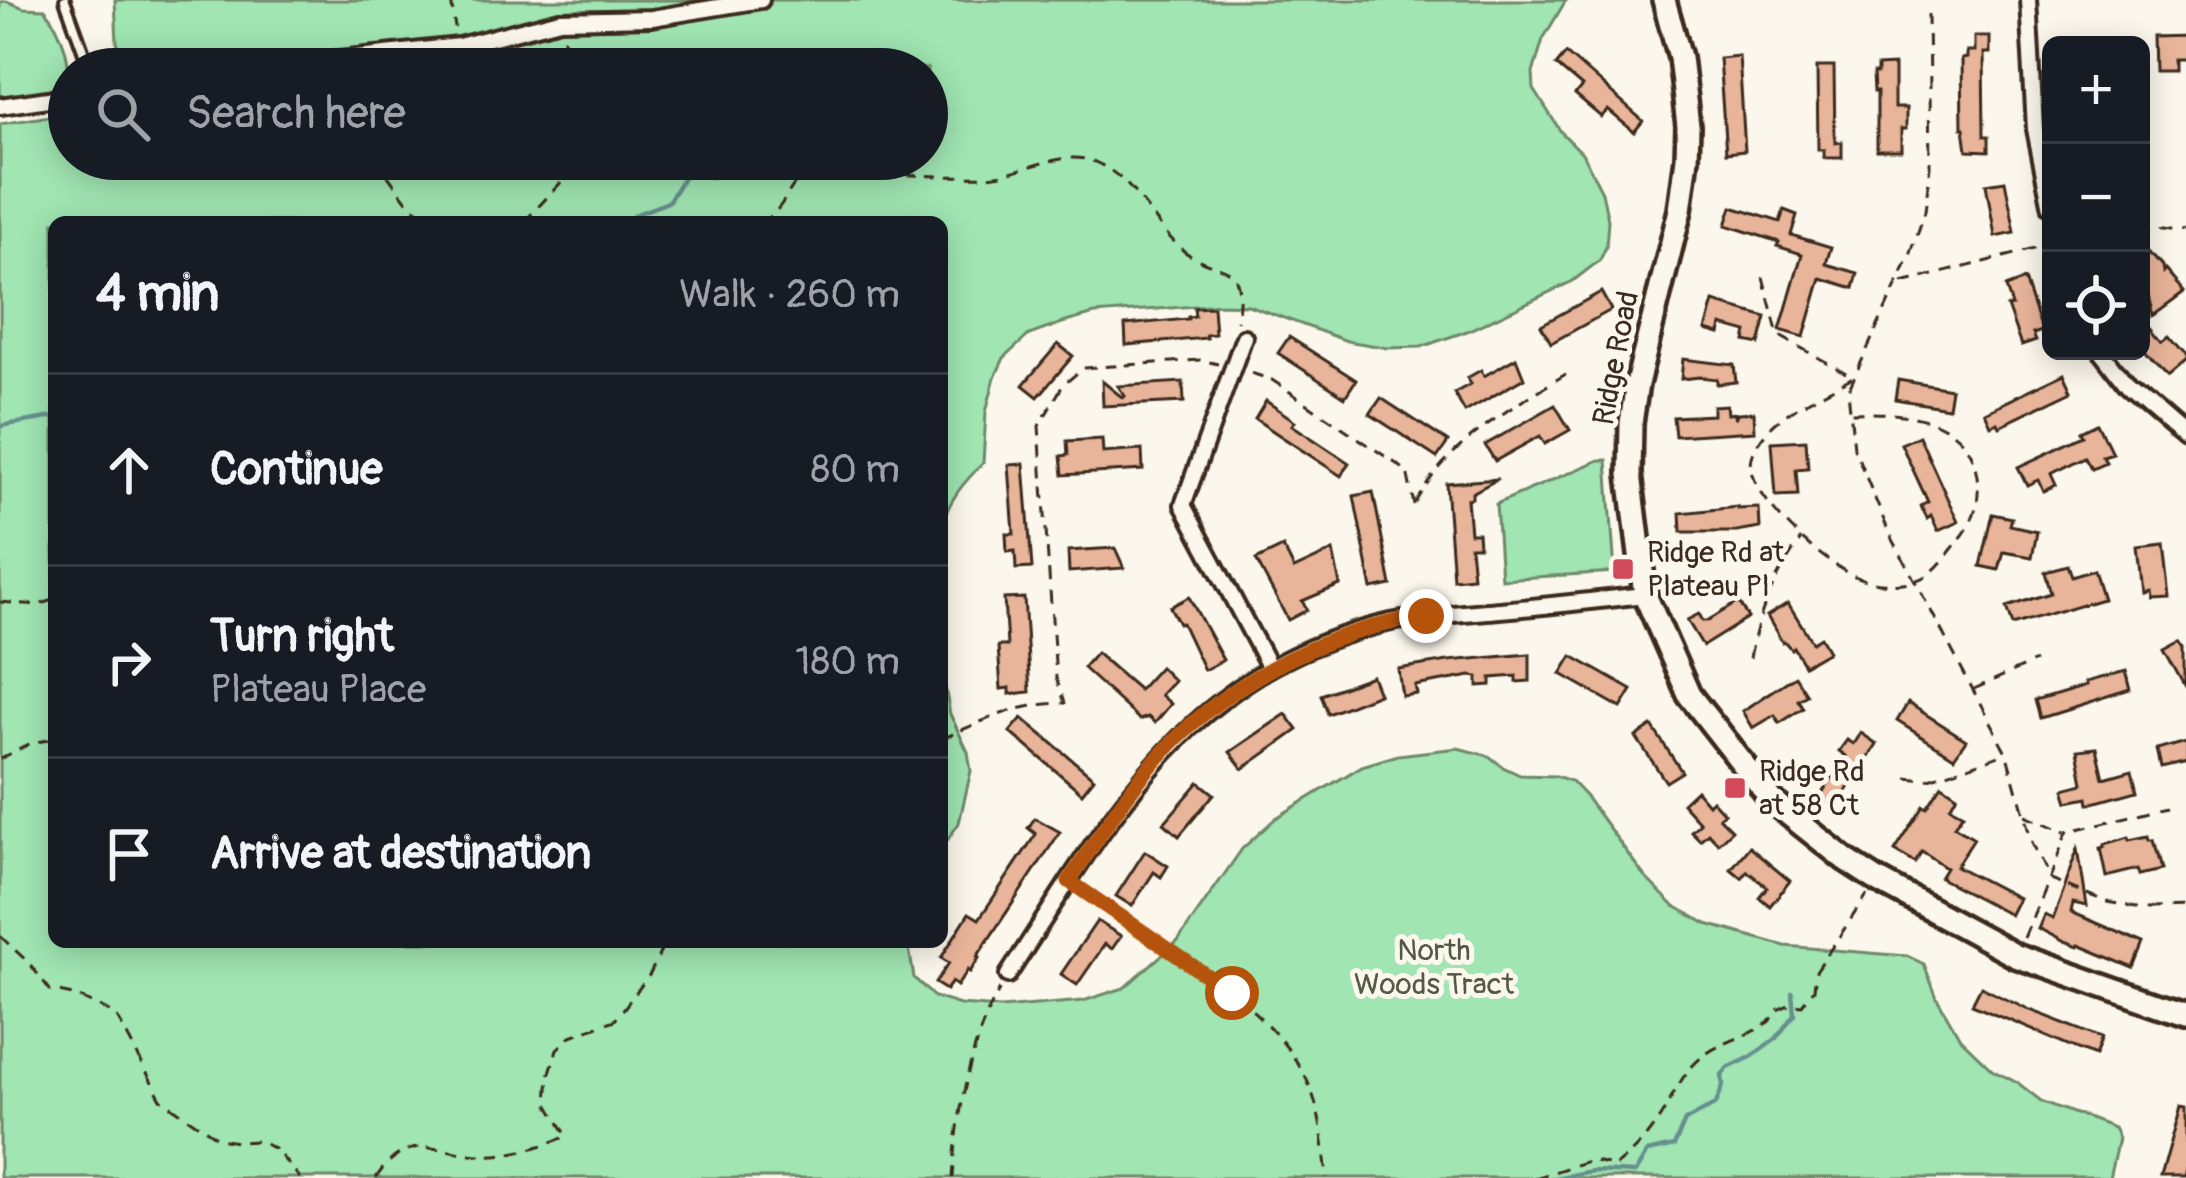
<!DOCTYPE html>
<html lang="en">
<head>
<meta charset="utf-8">
<style>
  body { margin:0; font-family:Pangolin,sans-serif; background:#242831; color:#f1f3f6 }
  .controls { position:absolute; right:36px; top:36px; display:grid; overflow:hidden; border-radius:18px; box-shadow:0 6px 30px #0003 }
  .controls button { width:108px; height:108px; display:grid; place-items:center; padding:0; border:0; border-bottom:3px solid #363941; background:#171b24; color:#f1f3f6; font:60px sans-serif }
  .stop { position:absolute; width:36px; height:36px; margin:-27px; border:9px solid #b45309; border-radius:50%; background:#fff }
  .stop.end { background:#b45309; border-color:#fff; box-shadow:0 3px 12px #0008 }
  .list { margin:0; padding:0; list-style:none }
  h2 { display:flex; justify-content:space-between; align-items:center; height:156px; margin:0; padding:0 48px; font-size:51px }
  h2 small { font-size:39px; font-weight:400; color:#9ea1a6 }
  .list li { display:grid; grid-template-columns:78px 1fr auto; gap:36px; align-items:center; box-sizing:border-box; height:192px; padding:0 48px; border-top:3px solid #363941 }
  .list b { display:block; font-size:45px; white-space:nowrap }
  .list p { margin:0; font-size:39px; white-space:nowrap; color:#9ea1a6 }
  .list em { font-size:39px; font-style:normal; color:#9ea1a6 }
  .icon { flex:none; width:66px; height:66px; fill:none; stroke:currentColor; stroke-width:2; stroke-linecap:round; stroke-linejoin:round }
  .map { position:relative; flex:none; width:2186px; height:1178px; overflow:hidden }
  .search { position:absolute; background:#171b24; box-shadow:0 6px 30px #0003; left:48px; top:48px; width:900px; height:132px; display:flex; align-items:center; gap:30px; box-sizing:border-box; padding:0 42px; border-radius:66px; color:#9ea1a6; font-size:45px }
  .panel { position:absolute; background:#171b24; box-shadow:0 6px 30px #0003; left:48px; top:216px; width:900px; height:732px; border-radius:18px }
  .map>svg:first-child { display:block }
  .green { fill:#a0e5b2; stroke:#6e8868; stroke-width:3 }
  .lines { fill:none; stroke-linecap:round; stroke-linejoin:round }
  .stream { stroke:#66908e; stroke-width:4.5 }
  .building { fill:#e8b49a; stroke:#3b2a1e; stroke-width:3 }
  .lane-casing { stroke:#3b2a1e; stroke-width:16 }
  .street-casing { stroke:#3b2a1e; stroke-width:22 }
  .secondary-casing { stroke:#3b2a1e; stroke-width:30 }
  .path { stroke:#3b2a1e; stroke-width:3; stroke-dasharray:12 9; stroke-linecap:butt }
  .lane { stroke:#fbf7ec; stroke-width:8 }
  .street { stroke:#fbf7ec; stroke-width:14 }
  .secondary { stroke:#fbf7ec; stroke-width:21 }
  .route { stroke:#b45309; stroke-width:15 }
  .poi-dot { fill:#d1495b; stroke:#fbf7ec; stroke-width:4.5 }
  .labels { text-anchor:middle; dominant-baseline:central; stroke-width:10; stroke-linejoin:round; paint-order:stroke }
  .street-label { font-size:30px; fill:#3b2a1e; stroke:#fbf7ec }
  .poi-label { font-size:30px; fill:#3b2a1e; stroke:#fbf7ec; text-anchor:start }
  .park-label { font-size:30px; fill:#545943; stroke:#fbf7ec }
</style>
</head>
<body>
<div class="map">
<svg width="2186" height="1178" viewBox="0 0 2186 1178">
  <rect width="100%" height="100%" fill="#fbf7ec"/>
  <filter id="ink" filterUnits="userSpaceOnUse"><feTurbulence type="fractalNoise" baseFrequency=".00833" numOctaves="2"/><feDisplacementMap in="SourceGraphic" scale="24" xChannelSelector="R" yChannelSelector="G"/><feConvolveMatrix kernelMatrix="1 2 1 2 8 2 1 2 1" color-interpolation-filters="sRGB"/></filter>
  <g filter="url(#ink)">
    <g class="green">
      <path d="M115,0H1566L1543,39L1533,73L1534,89L1561,132L1582,153L1602,192L1608,220L1606,247L1600,260L1573,281L1467,331L1421,347L1388,348L1347,341L1248,305L1221,304L1095,314L1062,323L1029,335L1004,358L995,377L986,412L983,463C965,481 949,499 942,525V222H54V942H908L914,978L934,997L960,1005L1000,1008L1083,1001L1124,988L1178,941L1242,849L1276,818L1362,766L1398,755L1458,748L1489,756L1503,767L1520,775L1556,776L1571,781L1587,798L1645,877L1674,906L1707,924L1785,946L1907,956L1924,964L1937,998L1960,1038L1992,1069L2018,1083L2041,1101L2113,1128L2118,1138L2109,1178H0V124L69,113V159H927V69H132L117,43Z"/>
      <path d="M6,1L24,8L45,9C61,29 74,64 66,88L45,94L0,97V2Z"/>
      <path d="M1599,460H1607L1615,572L1501,579L1496,504Z"/>
      <path d="M942,670L950,714L968,752L971,771L959,823L942,848Z"/>
    </g>
    <g class="lines">
      <g class="stream">
        <path d="M632,222L634,215L668,202L687,172L712,177"/>
        <path d="M0,426L54,417"/>
        <path d="M1555,1178L1592,1171L1635,1173L1647,1152L1674,1146L1685,1121L1716,1104L1723,1086L1722,1075L1728,1068L1751,1057L1776,1039L1794,1014L1792,992"/>
      </g>
    </g>
    <g class="building">
      <path d="M1974,36H1989V53H1983L1984,136H1989V151L1967,150L1964,128H1962L1961,59L1966,58V51H1974Z"/>
      <path d="M2186,36V60H2172V71H2154L2153,37Z"/>
      <path d="M1566,53L1643,121L1634,132L1608,110L1601,117L1575,95L1582,87L1556,65Z"/>
      <path d="M1739,56L1745,151L1726,153L1719,58Z"/>
      <path d="M1894,66V108H1906V129H1901V150H1877V92H1874L1873,74H1877V67Z"/>
      <path d="M1817,67H1834L1835,143L1842,142V158H1824V150H1818Z"/>
      <path d="M2005,181L2015,233L1995,237L1986,184Z"/>
      <path d="M1732,207L1780,222L1784,210L1797,215L1791,235L1831,247L1826,264L1858,273L1854,288L1821,278L1804,337L1780,330L1802,254L1777,246L1779,242L1726,225Z"/>
      <path d="M2141,241L2162,266L2163,272L2165,270L2184,292L2153,315L2141,270Z"/>
      <path d="M2025,280L2042,331L2033,334L2036,341L2021,346L2007,307L2012,306L2006,287Z"/>
      <path d="M1601,292L1611,310L1551,343L1541,325Z"/>
      <path d="M1714,302L1766,317L1759,344L1745,341L1747,332L1722,325L1720,334L1706,330Z"/>
      <path d="M1213,307L1215,334L1206,335L1207,338L1126,345L1125,325L1188,319V317L1195,316L1194,308Z"/>
      <path d="M2141,314L2163,341L2169,336L2186,356V361L2167,377L2141,345Z"/>
      <path d="M1289,337L1356,380L1345,397L1278,353Z"/>
      <path d="M1058,344L1073,356L1038,397L1023,385Z"/>
      <path d="M1516,358L1524,378L1465,412L1454,393L1471,384L1467,378L1481,370L1484,376Z"/>
      <path d="M1683,359L1734,365L1736,382L1717,384V379L1700,377L1681,379Z"/>
      <path d="M2064,374L2072,391L1999,426L1997,422L1990,425L1984,412Z"/>
      <path d="M1898,380L1951,389L1948,408L1895,399Z"/>
      <path d="M1102,381L1123,398L1125,396L1118,386L1183,382L1184,402L1103,406Z"/>
      <path d="M1381,398L1448,442L1437,458L1370,414Z"/>
      <path d="M1266,401L1295,421L1292,425L1349,463L1341,476L1255,419Z"/>
      <path d="M1555,405L1570,430L1545,444L1540,436L1495,461L1485,445Z"/>
      <path d="M1727,405L1728,414L1736,413L1735,418L1739,413L1754,412L1755,431L1675,436L1673,417L1713,415V406Z"/>
      <path d="M2098,424L2112,453L2102,456L2105,462L2092,468L2086,457L2051,474L2056,485L2043,491L2038,480L2027,485L2018,467L2084,436L2082,432Z"/>
      <path d="M1919,436L1958,522L1938,531L1931,516L1927,519L1921,506L1928,502L1901,444Z"/>
      <path d="M1102,439L1103,453L1142,450L1143,470L1063,475L1061,456L1068,455L1067,441Z"/>
      <path d="M1806,440L1808,468L1796,469L1798,495L1776,496L1772,442Z"/>
      <path d="M1024,464L1032,568L1016,569L1015,551L1007,552L1006,534H1014L1009,465Z"/>
      <path d="M1498,479L1472,493V498L1467,499L1470,533H1478L1479,546H1470L1473,577L1453,579L1446,483Z"/>
      <path d="M1373,492L1391,585L1372,589L1354,496Z"/>
      <path d="M1738,507V509L1759,508L1760,528L1737,532H1681L1680,513Z"/>
      <path d="M1993,514L2012,518L2010,525L2037,531L2032,557L2004,552L1999,570L1981,566Z"/>
      <path d="M2162,542L2168,596L2148,597L2147,590L2140,592L2135,545Z"/>
      <path d="M1283,547L1294,569L1333,551L1340,585L1302,601L1307,610L1288,620L1256,560Z"/>
      <path d="M1115,548L1124,568L1069,572L1068,551Z"/>
      <path d="M2068,566L2072,577L2094,570L2103,599L2013,626L2007,608L2052,594L2046,572Z"/>
      <path d="M1189,597L1223,660L1204,670L1182,623L1179,624L1170,607Z"/>
      <path d="M1024,598L1030,692L1010,694V688L1001,689L998,646H1007L1004,599Z"/>
      <path d="M1738,602L1748,618L1703,646L1687,620L1699,614L1703,621H1707Z"/>
      <path d="M1788,603L1812,642L1820,637L1828,651L1804,665L1793,647L1791,649L1784,641L1782,642L1767,616Z"/>
      <path d="M2182,640L2186,647V687L2165,649Z"/>
      <path d="M1096,653L1139,690L1160,667L1174,681L1161,695L1171,704L1155,723L1148,717L1140,720L1083,668Z"/>
      <path d="M1530,654V681L1517,682V676L1491,678V685L1478,686V677L1471,676L1415,686L1417,694L1402,696L1398,669L1448,661Z"/>
      <path d="M1572,656L1632,690L1621,708L1561,674Z"/>
      <path d="M2126,671L2131,690L2041,718L2036,700L2086,685L2085,682Z"/>
      <path d="M1372,676L1379,694L1328,714L1321,695Z"/>
      <path d="M1795,676L1807,695L1798,700L1803,708L1780,723L1775,715L1753,728L1743,711Z"/>
      <path d="M1908,703L1966,740L1954,757L1897,721Z"/>
      <path d="M1286,714L1298,730L1243,769L1230,752Z"/>
      <path d="M1022,718L1094,778L1082,793L1010,732Z"/>
      <path d="M1652,726L1682,772L1666,782L1636,737Z"/>
      <path d="M1861,733L1877,744L1833,811L1817,801L1846,756L1839,751L1847,740L1854,744Z"/>
      <path d="M2186,742V762L2162,768L2158,750Z"/>
      <path d="M2097,748L2104,778L2132,770L2137,791L2094,803H2090L2089,797L2069,801L2065,788L2084,783L2078,750Z"/>
      <path d="M1199,782L1214,794L1179,836L1164,823Z"/>
      <path d="M1942,785L1957,795L1950,807L1963,814L1954,826L1974,838L1956,866L2017,898L2009,914L1940,878L1946,868L1922,852L1915,863L1895,851L1924,806L1927,808Z"/>
      <path d="M1696,790L1708,804L1712,800L1724,813L1719,817L1732,830L1718,843L1708,833L1700,840L1691,831L1700,823L1682,803Z"/>
      <path d="M1035,818L1060,832L977,957L979,958L970,972L968,970L957,986L952,982L946,990L935,983L949,963L941,958L969,913L979,919L1036,834L1028,828Z"/>
      <path d="M2149,836L2150,840H2153L2161,870L2141,875L2139,869L2107,877L2101,848L2105,847V844L2129,837L2130,840Z"/>
      <path d="M1749,847L1790,881L1770,906L1759,897L1767,887L1747,871L1742,878L1731,869Z"/>
      <path d="M2078,849L2087,906L2073,903L2071,912L2144,943L2134,968L2079,945L2078,947L2064,942L2037,928L2043,914L2052,918Z"/>
      <path d="M1145,851L1168,866L1161,877L1154,872L1132,906L1116,896Z"/>
      <path d="M1097,921L1121,936L1112,949L1105,944L1077,985L1061,974Z"/>
      <path d="M1981,986L2029,1010L2102,1038L2095,1056L1972,1004Z"/>
      <path d="M2180,1106L2186,1107V1167L2183,1178H2160Z"/>
    </g>
    <g class="lines">
      <g class="lane-casing">
        <path id="lane" d="M65,0L90,69"/>
      </g>
      <g class="street-casing">
        <g id="street">
          <path d="M2028,0L2035,129L2051,208"/>
          <path d="M249,69L459,46L560,20L652,18L761,0"/>
          <path d="M0,106L69,96"/>
          <path d="M1244,337L1183,505L1270,668"/>
          <path d="M2101,351L2128,386L2186,436"/>
          <path d="M1008,975C1113,814 1188,668 1391,622C1427,615 1464,613 1500,610C1549,606 1597,600 1645,595"/>
        </g>
      </g>
      <g class="secondary-casing">
        <path id="secondary" d="M1664,0L1680,57L1688,126L1687,158L1680,210L1637,384L1631,423L1630,474L1645,595L1689,695L1772,801L1846,860L1877,880L2015,955L2186,1015"/>
      </g>
      <g class="path">
        <path d="M451,0L455,28"/>
        <path d="M1928,14L1930,166L1925,211L1910,256L1848,391L1854,448L1888,530L2006,752L2031,842L2049,879L2107,902L2150,909L2186,908"/>
        <path d="M561,69L567,54L563,34"/>
        <path d="M375,159L410,205L436,222"/>
        <path d="M524,222L567,176L557,159"/>
        <path d="M760,222C785,212 786,187 803,176C809,172 824,170 830,170C842,169 855,173 867,173C907,175 947,177 987,176C1019,175 1063,148 1095,162C1133,178 1151,220 1179,247C1216,280 1248,251 1237,321"/>
        <path d="M2141,230L2158,226L2186,230"/>
        <path d="M1763,277L1778,335L1853,377C1819,396 1768,415 1753,454C1738,491 1822,561 1852,575C1872,585 1904,587 1924,577C1937,570 1947,555 1956,544C1974,523 1981,503 1977,476C1968,414 1900,412 1851,413"/>
        <path d="M1902,283L2051,245"/>
        <path d="M1251,373L1272,380L1407,471L1414,505"/>
        <path d="M1415,503C1448,442 1511,408 1569,372"/>
        <path d="M0,602L38,605L54,600"/>
        <path d="M1750,658C1759,610 1773,580 1801,539"/>
        <path d="M1974,689L2036,661"/>
        <path d="M942,739C984,720 1019,703 1065,703L1056,678L1039,426L1063,385L1083,368L1200,360L1218,364"/>
        <path d="M0,759L31,743L54,739"/>
        <path d="M1907,778L1927,780L2005,753"/>
        <path d="M2024,815L2065,832"/>
        <path d="M1081,889C1153,937 1276,1004 1310,1087C1321,1115 1324,1148 1327,1178"/>
        <path d="M0,936L29,963L50,990L77,996L116,1015L161,1099L219,1139L237,1142L257,1141L274,1148L300,1178"/>
        <path d="M2023,937L2067,832L2168,807"/>
        <path d="M376,1178C411,1125 444,1158 494,1155C519,1153 544,1146 567,1136L547,1102L549,1076L557,1049L571,1036L615,1020L650,974L665,942"/>
        <path d="M953,1178C957,1118 969,1041 1000,989"/>
        <path d="M1535,1178L1591,1160L1615,1166C1634,1152 1648,1136 1661,1116C1674,1094 1684,1069 1706,1054C1727,1038 1769,1033 1777,1010L1791,1004L1802,1005L1814,989L1816,971L1867,895"/>
      </g>
      <use href="#lane" class="lane"/>
      <use href="#street" class="street"/>
      <use href="#secondary" class="secondary"/>
    </g>
  </g>
  <g class="lines" filter="url(#ink)">
    <path class="route" d="M1232,993L1069,881C1095,843 1119,803 1149,768C1219,685 1319,632 1426,616"/>
  </g>
  <g class="poi-dot">
    <rect x="1611" y="557" width="24" height="24" rx="6"/>
    <rect x="1723" y="776" width="24" height="24" rx="6"/>
  </g>
  <g class="labels">
    <g class="street-label">
      <text transform="translate(1616 358) rotate(-79)">Ridge Road</text>
    </g>
    <g class="poi-label">
      <text x="1647" y="552">Ridge Rd at<tspan x="1647" dy="34">Plateau Pl</tspan></text>
      <text x="1759" y="771">Ridge Rd<tspan x="1759" dy="34">at 58 Ct</tspan></text>
    </g>
    <g class="park-label">
      <text x="1434" y="950">North<tspan x="1434" dy="34">Woods Tract</tspan></text>
    </g>
  </g>
</svg>
<div class="controls">
<button>+</button>
<button>−</button>
<button><svg class="icon" aria-label="locate" viewBox="0 0 24 24"><circle cx="12" cy="12" r="6"/><path d="M12 2v4M12 18v4M2 12h4M18 12h4"/></svg></button>
</div>
<div class="stop" style="left:1232px;top:993px"></div>
<div class="stop end" style="left:1426px;top:616px"></div>
<div class="search"><svg class="icon" aria-label="search" viewBox="0 0 24 24"><circle cx="10" cy="10" r="6"/><path d="M15 15l6 6"/></svg>Search here</div>
<section class="panel">
<h2>4 min<small>Walk · 260 m</small></h2>
<ul class="list">
<li><svg class="icon" aria-label="ahead" viewBox="0 0 24 24"><path d="M12 20V5M6 11l6-6 6 6"/></svg><div><b>Continue</b></div><em>80 m</em></li>
<li><svg class="icon" aria-label="right" viewBox="0 0 24 24"><path d="M7 20v-9h11M14 6l5 5-5 5"/></svg><div><b>Turn right</b><p>Plateau Place</p></div><em>180 m</em></li>
<li><svg class="icon" aria-label="arrive" viewBox="0 0 24 24"><path d="M6 21V4h12l-3 4 3 4H6"/></svg><div><b>Arrive at destination</b></div></li>
</ul>
</section>
</div>
</body>
</html>
